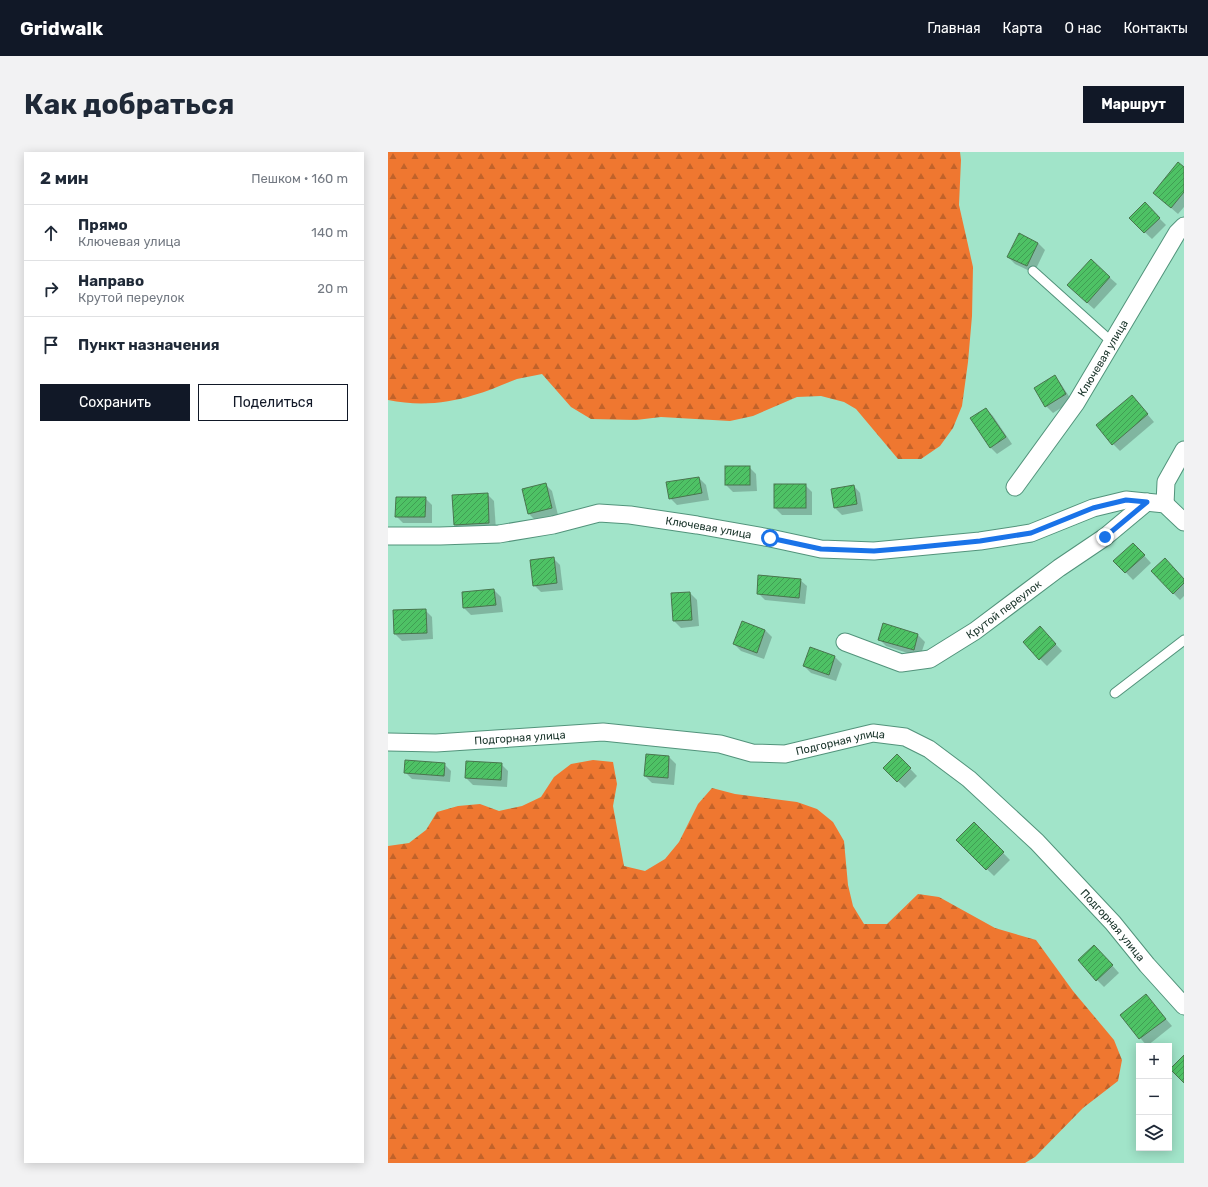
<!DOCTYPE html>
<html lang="ru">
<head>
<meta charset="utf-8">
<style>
  body { margin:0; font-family:Rubik,sans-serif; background:#f2f2f3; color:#1f2937 }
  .controls { position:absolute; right:12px; bottom:12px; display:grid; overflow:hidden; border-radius:0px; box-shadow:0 2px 10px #0003 }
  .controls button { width:36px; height:36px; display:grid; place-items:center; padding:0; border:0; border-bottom:1px solid #e0e1e3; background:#fff; color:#1f2937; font:20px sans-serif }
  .stop { position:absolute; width:12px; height:12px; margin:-9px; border:3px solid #1a73e8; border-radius:50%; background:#fff }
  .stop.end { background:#1a73e8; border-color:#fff; box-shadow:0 1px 4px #0008 }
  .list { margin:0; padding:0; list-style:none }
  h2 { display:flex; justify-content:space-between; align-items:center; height:52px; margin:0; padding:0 16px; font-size:17px }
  h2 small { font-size:13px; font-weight:400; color:#747a83 }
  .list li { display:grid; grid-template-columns:26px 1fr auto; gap:12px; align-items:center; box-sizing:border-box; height:56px; padding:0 16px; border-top:1px solid #e0e1e3 }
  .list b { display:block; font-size:15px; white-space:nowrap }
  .list p { margin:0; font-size:13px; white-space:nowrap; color:#747a83 }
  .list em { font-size:13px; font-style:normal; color:#747a83 }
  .actions { display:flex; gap:8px; padding:12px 16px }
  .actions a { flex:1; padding:9px 0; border:1px solid #111827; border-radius:0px; text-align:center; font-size:14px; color:#111827 }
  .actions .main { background:#111827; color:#fff }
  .icon { flex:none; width:22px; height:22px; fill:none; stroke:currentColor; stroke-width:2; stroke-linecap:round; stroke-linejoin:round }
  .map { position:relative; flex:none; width:796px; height:1011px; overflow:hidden; border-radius:0px }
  header { display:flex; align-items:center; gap:24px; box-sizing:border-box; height:56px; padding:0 20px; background:#111827; color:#fff }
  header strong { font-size:19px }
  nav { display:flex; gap:22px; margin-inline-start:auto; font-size:14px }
  .intro { display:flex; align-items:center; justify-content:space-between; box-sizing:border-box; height:96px; padding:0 24px }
  h1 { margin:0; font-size:28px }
  .button { padding:10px 18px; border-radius:0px; background:#111827; color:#fff; font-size:14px; font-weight:700 }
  main { display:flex; gap:24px; padding:0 24px }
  aside { flex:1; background:#fff; border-radius:0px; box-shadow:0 2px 10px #0003 }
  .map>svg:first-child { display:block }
  .forest { fill:url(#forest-firs) }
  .shadow { fill:#0003 }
  .building { fill:url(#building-hatch); stroke:#49754e }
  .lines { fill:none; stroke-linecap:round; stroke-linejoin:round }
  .lane-casing { stroke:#52937b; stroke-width:11 }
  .street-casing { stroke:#52937b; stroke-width:19 }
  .lane { stroke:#fff; stroke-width:9 }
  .street { stroke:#fff; stroke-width:17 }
  .route { stroke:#1a73e8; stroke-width:5 }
  .labels { text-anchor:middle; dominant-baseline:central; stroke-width:3.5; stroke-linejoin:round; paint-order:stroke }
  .street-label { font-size:11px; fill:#183329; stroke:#aef1d6 }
</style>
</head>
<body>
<header>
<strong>Gridwalk</strong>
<nav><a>Главная</a><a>Карта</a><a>О нас</a><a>Контакты</a></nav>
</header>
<div class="intro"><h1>Как добраться</h1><a class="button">Маршрут</a></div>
<main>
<aside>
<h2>2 мин<small>Пешком · 160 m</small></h2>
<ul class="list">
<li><svg class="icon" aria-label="ahead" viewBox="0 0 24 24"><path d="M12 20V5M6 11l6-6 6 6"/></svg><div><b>Прямо</b><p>Ключевая улица</p></div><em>140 m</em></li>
<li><svg class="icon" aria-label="right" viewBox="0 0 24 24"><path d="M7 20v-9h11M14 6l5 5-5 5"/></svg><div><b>Направо</b><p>Крутой переулок</p></div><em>20 m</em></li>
<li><svg class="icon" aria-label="arrive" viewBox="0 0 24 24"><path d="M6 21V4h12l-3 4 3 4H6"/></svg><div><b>Пункт назначения</b></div></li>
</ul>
<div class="actions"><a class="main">Сохранить</a><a>Поделиться</a></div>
</aside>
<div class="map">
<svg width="796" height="1011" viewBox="0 0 796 1011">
  <defs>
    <pattern id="forest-firs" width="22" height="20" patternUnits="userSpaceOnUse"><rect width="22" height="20" fill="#ef7730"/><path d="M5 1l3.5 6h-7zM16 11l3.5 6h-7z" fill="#c16229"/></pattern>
    <pattern id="building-hatch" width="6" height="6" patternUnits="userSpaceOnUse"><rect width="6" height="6" fill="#4ec265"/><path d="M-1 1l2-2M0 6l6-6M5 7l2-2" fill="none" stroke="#409e53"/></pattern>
  </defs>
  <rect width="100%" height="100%" fill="#a1e4c9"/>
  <g class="forest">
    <path d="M0,0H572L573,8L571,53L585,115L584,164L580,210L574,254L565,276L552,294L533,307H510L468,257L456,250L433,244L409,245L365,264L342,269L273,265L248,268L203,267L183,255L154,222C146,224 137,225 129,227C115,232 101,239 86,243C58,252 29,254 0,248Z"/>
    <path d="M205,608L225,610L229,632L225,654L236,714L257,719L277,707L291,690L310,652L324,636L347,642L409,650L429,657L445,670L456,689L460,733L465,754L476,772H499L530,742L551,745L607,776L648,788L685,839L726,888L734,908L730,929L695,956L647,1005L637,1011H0V694L21,691L38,678L49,660L70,654L92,652L111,659L134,654L153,645L166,625L183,612Z"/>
  </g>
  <g class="shadow">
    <path d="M796,16V55L790,62L766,41Z"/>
    <path d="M757,52L778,73L764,87L742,66Z"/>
    <path d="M650,91L657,98L646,121L627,112L620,105Z"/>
    <path d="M703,109L729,132L706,157L687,140Z"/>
    <path d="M666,225L673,232L684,249L665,261L658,254L647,237Z"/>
    <path d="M744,244L766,270L732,299L725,292Z"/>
    <path d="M598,257L605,264L624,292L609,302L602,295Z"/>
    <path d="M361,315L368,322L369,339L345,340L338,333Z"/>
    <path d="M311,326L318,333L321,348L289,353L282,346Z"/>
    <path d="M157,332L164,339L170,363L148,369L141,362L135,338Z"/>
    <path d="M417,333L424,340V363H394L387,356Z"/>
    <path d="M466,334L472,341L475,359L454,363L447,356Z"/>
    <path d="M99,342L106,349L108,378L74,380L67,373Z"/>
    <path d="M37,346L44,353V371H15L8,364Z"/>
    <path d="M752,399L763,411L745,428L727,409Z"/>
    <path d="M165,406L172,413L175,438L153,440L146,433Z"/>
    <path d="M796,427V444L792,448L785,441Z"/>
    <path d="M412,428L419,434L417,452L377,448L370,441Z"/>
    <path d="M106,438L113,445L115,460L83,463L76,456L75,441Z"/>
    <path d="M302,441L309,448L311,474L293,476L286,469L284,442Z"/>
    <path d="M37,458L44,465L45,487L14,489L7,482Z"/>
    <path d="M355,470L377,478L384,485L376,507L353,499L346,492Z"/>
    <path d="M495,472L530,483L537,490L532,505L498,494L491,487Z"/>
    <path d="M658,482L674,499L659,514L652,507Z"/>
    <path d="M447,505L454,512L448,529L423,521L416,514Z"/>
    <path d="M509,603L529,624L517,636L496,616Z"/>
    <path d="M281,605L288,612L286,633L264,631L257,624Z"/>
    <path d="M78,610L113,612L120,619L119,635L85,633L78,626Z"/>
    <path d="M56,612L63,619L62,630L24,627L17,620Z"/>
    <path d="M586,671L622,708L606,724L569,688Z"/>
    <path d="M713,801L731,821L716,835L709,828Z"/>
    <path d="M758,844L784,874L759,894L733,863Z"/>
  </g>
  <g class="building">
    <path d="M790,10L796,15V40L783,56L765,41Z"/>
    <path d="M757,50L772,66L756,81L741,66Z"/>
    <path d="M631,81L650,91L639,114L619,105Z"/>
    <path d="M703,107L722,125L699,151L679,133Z"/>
    <path d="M667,223L678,242L657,255L646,236Z"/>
    <path d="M744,243L760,262L724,293L708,273Z"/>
    <path d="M598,256L618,285L602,296L582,266Z"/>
    <rect x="337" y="314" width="25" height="19"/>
    <path d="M311,325L314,341L281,347L278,330Z"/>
    <path d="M158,331L164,356L140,362L134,337Z"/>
    <rect x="386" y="332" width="32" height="24"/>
    <path d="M466,333L469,352L446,356L443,337Z"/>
    <path d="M100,341L101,371L66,373L64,343Z"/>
    <path d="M8,345H38L37,365H7Z"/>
    <path d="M745,391L757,403L737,421L725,409Z"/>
    <path d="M166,405L169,431L145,434L142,408Z"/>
    <path d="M777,406L796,427V431L785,442L763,419Z"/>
    <path d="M370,423L413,427L411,446L369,442Z"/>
    <path d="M106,437L108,453L75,456L74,440Z"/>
    <path d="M302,440L304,468L285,469L283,441Z"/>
    <path d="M38,457L39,481L6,482L5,458Z"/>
    <path d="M354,469L377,478L369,501L345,492Z"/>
    <path d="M495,471L530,482L526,498L490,488Z"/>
    <path d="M652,474L668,492L651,508L635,490Z"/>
    <path d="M422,495L447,504L441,523L415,514Z"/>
    <path d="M258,602L281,604L280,626L256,624Z"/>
    <path d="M509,602L523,616L509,630L495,616Z"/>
    <path d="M17,608L57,611L56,624L16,621Z"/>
    <path d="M78,609L114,611L113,628L77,626Z"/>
    <path d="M586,670L616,700L598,718L568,688Z"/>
    <path d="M706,793L725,813L708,829L690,808Z"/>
    <path d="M758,842L778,867L751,887L732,863Z"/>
    <path d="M796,903V931L782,917Z"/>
  </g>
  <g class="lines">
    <g class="lane-casing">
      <g id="lane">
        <path d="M645,119L725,191"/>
        <path d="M727,541L796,488"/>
      </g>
    </g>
    <g class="street-casing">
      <g id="street">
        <path id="s1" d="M627,335L688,251L789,81L796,74"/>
        <path d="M777,352L778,330L796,298"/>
        <path id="s2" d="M0,384H52L111,382L165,373L211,361L242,363L309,373L382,386L433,397L486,399L592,389L643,381L705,356L738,348L777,352L796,370"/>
        <path id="s3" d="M457,490L513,511L542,507L587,479L671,416L717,385L759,350"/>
        <path id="s4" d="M0,590L48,591L215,580L332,592L364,601L397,602L485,581L517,585L541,597L581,627L649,690L725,771L759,813L796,854"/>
      </g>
    </g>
    <use href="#lane" class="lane"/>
    <use href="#street" class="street"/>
  </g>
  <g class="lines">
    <path class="route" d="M382,386L433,397L486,399L522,396L592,389L643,381L705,356L738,348L759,350L717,385"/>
  </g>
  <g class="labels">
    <g class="street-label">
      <text stroke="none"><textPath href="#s1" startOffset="156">Ключевая улица</textPath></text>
      <text stroke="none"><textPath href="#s2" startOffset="324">Ключевая улица</textPath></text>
      <text stroke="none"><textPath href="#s3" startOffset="178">Крутой переулок</textPath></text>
      <text stroke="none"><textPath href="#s4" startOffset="132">Подгорная улица</textPath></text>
      <text stroke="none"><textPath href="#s4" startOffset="456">Подгорная улица</textPath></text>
      <text stroke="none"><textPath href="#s4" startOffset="804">Подгорная улица</textPath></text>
    </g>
  </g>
</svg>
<div class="controls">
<button>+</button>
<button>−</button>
<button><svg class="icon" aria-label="layers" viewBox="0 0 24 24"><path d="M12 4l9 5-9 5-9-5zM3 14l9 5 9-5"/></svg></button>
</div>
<div class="stop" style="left:382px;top:386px"></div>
<div class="stop end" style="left:717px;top:385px"></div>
</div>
</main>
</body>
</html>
